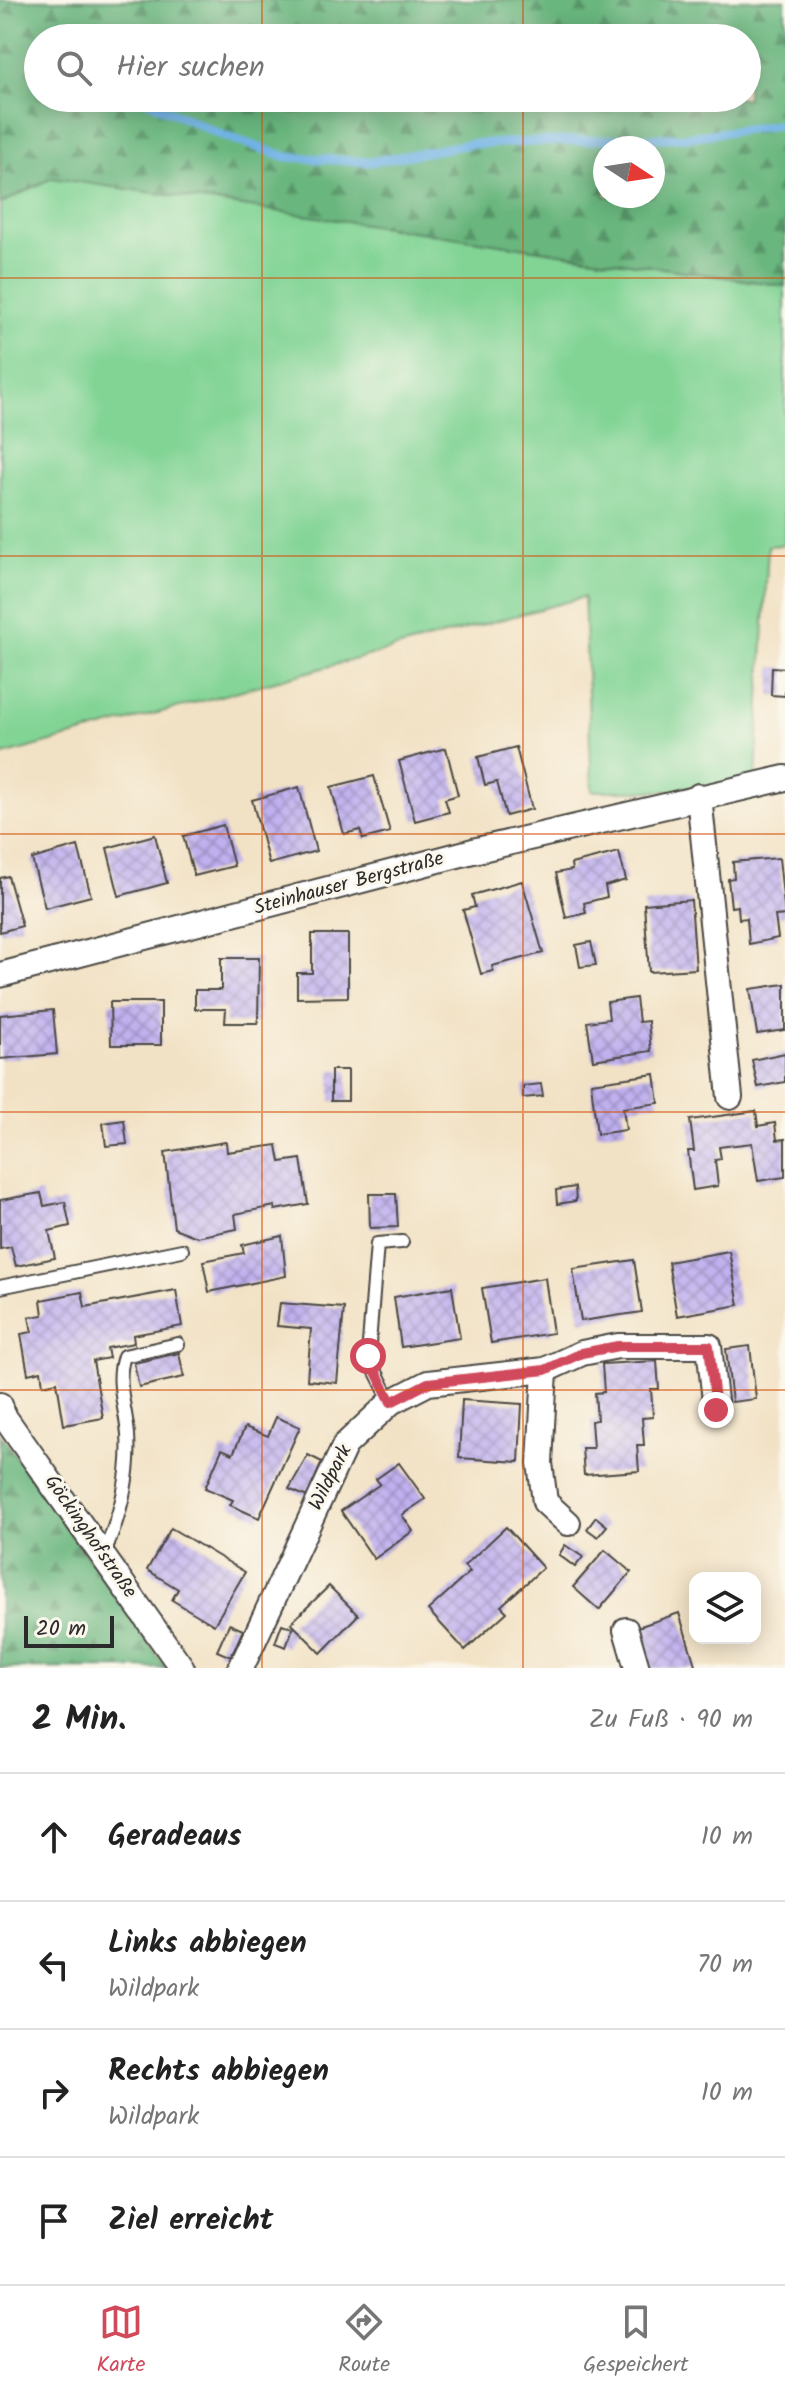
<!DOCTYPE html>
<html lang="de">
<head>
<meta charset="utf-8">
<style>
  body { margin:0; font-family:Kalam,sans-serif; background:#f6f6f6; color:#222 }
  .controls { position:absolute; right:24px; bottom:24px; display:grid; overflow:hidden; border-radius:16px; box-shadow:0 4px 20px #0003 }
  .controls button { width:72px; height:72px; display:grid; place-items:center; padding:0; border:0; border-bottom:2px solid #e0e0e0; background:#fff; color:#222; font:40px sans-serif }
  .compass { position:absolute; left:593px; top:136px; width:72px; height:72px; border-radius:50%; background:#fff; box-shadow:0 4px 20px #0003; rotate:102deg }
  .scale { position:absolute; left:24px; bottom:20px; width:90px; box-sizing:border-box; padding-left:8px; border:4px solid #2b2b2b; border-top:0; font-size:22px; line-height:28px; white-space:nowrap; color:#2b2b2b; -webkit-text-stroke:6px #fbf7ec; paint-order:stroke }
  .stop { position:absolute; width:24px; height:24px; margin:-18px; border:6px solid #d1495b; border-radius:50%; background:#fff }
  .stop.end { background:#d1495b; border-color:#fff; box-shadow:0 2px 8px #0008 }
  .list { margin:0; padding:0; list-style:none }
  h2 { display:flex; justify-content:space-between; align-items:center; height:104px; margin:0; padding:0 32px; font-size:34px }
  h2 small { font-size:26px; font-weight:400; color:#767676 }
  .list li { display:grid; grid-template-columns:52px 1fr auto; gap:24px; align-items:center; box-sizing:border-box; height:128px; padding:0 32px; border-top:2px solid #e0e0e0 }
  .list b { display:block; font-size:30px; white-space:nowrap }
  .list p { margin:0; font-size:26px; white-space:nowrap; color:#767676 }
  .list em { font-size:26px; font-style:normal; color:#767676 }
  .icon { flex:none; width:44px; height:44px; fill:none; stroke:currentColor; stroke-width:2; stroke-linecap:round; stroke-linejoin:round }
  .map { position:relative; flex:none; width:785px; height:1668px; overflow:hidden }
  .search { position:absolute; background:#fff; box-shadow:0 4px 20px #0003; left:24px; right:24px; top:24px; height:88px; display:flex; align-items:center; gap:20px; box-sizing:border-box; padding:0 28px; border-radius:44px; color:#767676; font-size:30px }
  .sheet { height:616px; background:#fff }
  nav { display:flex; justify-content:space-around; align-items:center; box-sizing:border-box; height:112px; border-top:2px solid #e0e0e0; background:#fff; font-size:22px; color:#767676 }
  nav a { display:grid; justify-items:center; gap:4px }
  nav .on { color:#d1495b }
  .map>svg:first-child { display:block }
  .grass { fill:#82d495; stroke:#568060; stroke-width:2 }
  .forest { fill:url(#forest-firs); stroke:#4a7054; stroke-width:2; fill-rule:evenodd }
  .lines { fill:none; stroke-linecap:round; stroke-linejoin:round }
  .stream { stroke:#70b2e5; stroke-width:9 }
  .building { fill:url(#building-cross-hatch) }
  .lane-casing { stroke:#494642; stroke-width:16 }
  .street-casing { stroke:#494642; stroke-width:28 }
  .lane { stroke:#fff; stroke-width:12 }
  .street { stroke:#fff; stroke-width:24 }
  .route { stroke:#d1495b; stroke-width:10 }
  .grid { fill:none; stroke:#d5540f; stroke-width:2; stroke-opacity:0.55 }
  .labels { text-anchor:middle; dominant-baseline:central; stroke-width:6; stroke-linejoin:round; paint-order:stroke }
  .street-label { font-size:20px; fill:#2b2b2b; stroke:#fbf7ec }
</style>
</head>
<body>
<div class="map">
<svg width="785" height="1668" viewBox="0 0 785 1668">
  <defs>
    <pattern id="forest-firs" width="22" height="20" patternUnits="userSpaceOnUse" patternTransform="scale(2)"><rect width="22" height="20" fill="#69b67e"/><path d="M5 1l3.5 6h-7zM16 11l3.5 6h-7z" fill="#579467"/></pattern>
    <pattern id="building-cross-hatch" width="8" height="8" patternUnits="userSpaceOnUse" patternTransform="scale(2)"><rect width="8" height="8" fill="#c0b0ef"/><path d="M0 0l8 8M0 8l8-8" fill="none" stroke="#9c8fc2"/></pattern>
  </defs>
  <rect width="100%" height="100%" fill="#fbf7ec"/>
  <filter id="ink" filterUnits="userSpaceOnUse"><feTurbulence type="fractalNoise" baseFrequency=".0125" numOctaves="2"/><feDisplacementMap in="SourceGraphic" scale="16" xChannelSelector="R" yChannelSelector="G"/><feConvolveMatrix kernelMatrix="1 2 1 2 8 2 1 2 1" color-interpolation-filters="sRGB"/></filter>
  <filter id="wash" filterUnits="userSpaceOnUse"><feTurbulence type="fractalNoise" baseFrequency=".006" numOctaves="4" result="noise"/><feDisplacementMap in="SourceGraphic" scale="32" xChannelSelector="R" yChannelSelector="G"/><feGaussianBlur stdDeviation="1.8" result="paint"/><feColorMatrix in="noise" values="0 0 0 0 0 0 0 0 0 0 0 0 0 0 0 0 0 1.4 0 .05"/><feComposite in="paint" operator="in"/></filter>
  <g filter="url(#wash)">
    <rect width="100%" height="100%" fill="#f2e2c5"/>
    <path class="grass" d="M49,177L785,286V545L768,546L756,777L698,791H592L584,597L0,756V204Z"/>
    <g class="forest">
      <path d="M0,0H785V286L52,178L0,204ZM38,38H747V98H38ZM605,148H653V196H605Z"/>
      <path d="M0,1434L166,1668H0Z"/>
    </g>
    <g class="lines">
      <path class="stream" d="M141,98L224,136L287,157L371,162L469,144L688,137L785,124"/>
    </g>
    <g id="blocks">
      <g class="building">
        <path d="M772,667L785,668V696L771,695Z"/>
        <path d="M516,747L532,809L506,816L497,782L485,785L478,757Z"/>
        <path d="M446,748L458,795L445,799L449,812L415,821L399,761Z"/>
        <path d="M374,776L390,832L363,839L360,830L344,834L331,787Z"/>
        <path d="M299,787L316,851L269,864L252,800Z"/>
        <path d="M223,825L234,866L194,876L183,836Z"/>
        <path d="M155,835L167,883L119,896L107,848Z"/>
        <path d="M78,846L91,896L45,908L32,859Z"/>
        <path d="M619,852L626,880L605,886L607,897L584,903L586,913L566,918L556,873L572,870L571,864Z"/>
        <path d="M779,858L785,915L775,916L778,938L749,944L747,918L739,919L738,906L731,907L728,879L734,878L733,862Z"/>
        <path d="M8,876L22,926L0,932V878Z"/>
        <path d="M522,881L543,953L492,966L493,971L481,974L463,910L475,907L472,895Z"/>
        <path d="M691,900L696,969L649,972L644,904Z"/>
        <path d="M312,934H348V997L297,998V973H312Z"/>
        <path d="M591,942L596,965L580,967L576,945Z"/>
        <path d="M221,958H259L258,1023H225L226,1009H195V990H221Z"/>
        <path d="M785,984V1030L757,1034L750,989Z"/>
        <path d="M636,998L639,1022L648,1021L651,1051L593,1060L587,1022L609,1019L607,1002Z"/>
        <path d="M110,1002H161V1045H111Z"/>
        <path d="M53,1010L57,1054L0,1059V1015Z"/>
        <path d="M785,1053V1082L758,1087L752,1060Z"/>
        <rect x="331" y="1070" width="17" height="31"/>
        <path d="M655,1074L659,1103L623,1108L626,1130L597,1134L591,1083Z"/>
        <path d="M541,1084L543,1096L523,1098V1086Z"/>
        <path d="M756,1111L758,1126L775,1123L777,1140L785,1139V1177L758,1181L752,1143L727,1146L719,1147L721,1159L715,1160L718,1186L693,1190L688,1151H694L690,1120Z"/>
        <path d="M124,1120L127,1144L106,1146L103,1123Z"/>
        <path d="M226,1142L227,1152L277,1145L280,1162L301,1159L308,1204L275,1210V1206L235,1214L237,1229L197,1237L174,1228L165,1152Z"/>
        <path d="M575,1187L576,1201L557,1204L556,1190Z"/>
        <path d="M41,1193L44,1206L65,1202L70,1226L49,1231L55,1258L16,1266L11,1247L0,1249V1200Z"/>
        <path d="M369,1194H396L398,1227L370,1228Z"/>
        <path d="M282,1236L286,1276L209,1292L203,1261L244,1253L242,1245Z"/>
        <path d="M729,1251L739,1305L677,1316L668,1262Z"/>
        <path d="M634,1260L642,1312L581,1321L573,1269Z"/>
        <path d="M545,1278L553,1333L491,1343L482,1288Z"/>
        <path d="M452,1287L460,1338L401,1347L394,1297Z"/>
        <path d="M176,1290L182,1326L133,1335L134,1343L107,1348L109,1358L93,1361L103,1418L64,1425L57,1382L43,1385L41,1371L28,1374L21,1334L32,1332L29,1317L43,1315L41,1300L82,1292L85,1307Z"/>
        <path d="M280,1303L344,1308L337,1383L307,1380L311,1329L277,1326Z"/>
        <path d="M750,1346L756,1399L732,1402L726,1349Z"/>
        <path d="M179,1353L184,1377L139,1387L134,1363Z"/>
        <path d="M657,1361L659,1389H651L653,1417L642,1418L644,1445H637L639,1471L584,1475L582,1448H593L591,1421L597,1420L595,1393L604,1392L602,1364Z"/>
        <path d="M462,1400L522,1404L519,1462L459,1458Z"/>
        <path d="M276,1417L300,1427L259,1518L230,1505L233,1500L205,1488L222,1449L233,1454L245,1427L268,1436Z"/>
        <path d="M308,1455L322,1462L307,1497L289,1489Z"/>
        <path d="M399,1463L425,1499L402,1515L413,1531L374,1559L341,1511L380,1484L376,1479Z"/>
        <path d="M596,1517L607,1526L598,1537L587,1529Z"/>
        <path d="M506,1527L543,1568L501,1606L507,1612L465,1650L428,1610L470,1572L464,1566Z"/>
        <path d="M171,1528L245,1572L214,1625L172,1600L178,1589L147,1570Z"/>
        <path d="M565,1545L583,1557L575,1567L559,1555Z"/>
        <path d="M605,1550L631,1572L599,1610L573,1587Z"/>
        <path d="M329,1586L358,1615L321,1653L291,1623Z"/>
        <path d="M679,1613L696,1668H645L632,1629Z"/>
        <path d="M229,1624L243,1630L231,1657L217,1651Z"/>
        <path d="M282,1624L293,1628L286,1647L275,1643Z"/>
      </g>
    </g>
  </g>
  <g filter="url(#ink)">
    <use href="#blocks" fill-opacity="0" stroke="#494642" stroke-width="2"/>
    <g class="lines">
      <g class="lane-casing">
        <g id="lane">
          <path d="M0,1287L182,1250"/>
          <path d="M391,1402L368,1356L377,1244L402,1242"/>
          <path d="M103,1556C119,1519 131,1477 128,1435C126,1408 115,1382 124,1356L178,1344"/>
        </g>
      </g>
      <g class="street-casing">
        <g id="street">
          <path d="M699,796L730,1097"/>
          <path d="M0,975L473,851L785,778"/>
          <path d="M545,1370L540,1463L545,1502L568,1523"/>
          <path d="M0,1405L3,1415L182,1668"/>
          <path d="M626,1630L637,1668"/>
          <path d="M241,1668L345,1445L391,1402L428,1383L545,1370L582,1353L618,1346H709L716,1410"/>
        </g>
      </g>
      <use href="#lane" class="lane"/>
      <use href="#street" class="street"/>
    </g>
  </g>
  <g class="lines" filter="url(#ink)">
    <path class="route" d="M368,1356L391,1402L428,1383L545,1370L582,1353L618,1346H709L716,1410"/>
  </g>
  <path class="grid" d="M262,0V38M523,0V38M262,98V1668M523,98V1668M0,278H785M0,556H785M0,834H785M0,1112H785M0,1390H785"/>
  <g class="labels">
    <g class="street-label">
      <text transform="translate(349 884) rotate(-15)">Steinhauser Bergstraße</text>
      <text transform="translate(331 1478) rotate(-63)">Wildpark</text>
      <text transform="translate(90 1537) rotate(55)">Göckinghofstraße</text>
    </g>
  </g>
</svg>
<div class="controls">
<button><svg class="icon" aria-label="layers" viewBox="0 0 24 24"><path d="M12 4l9 5-9 5-9-5zM3 14l9 5 9-5"/></svg></button>
</div>
<svg class="compass" viewBox="-18 -18 36 36"><path d="M0-13l5 13h-10z" fill="#e53935"/><path d="M0 13l5-13h-10z" fill="#767676"/></svg>
<div class="scale">20 m</div>
<div class="stop" style="left:368px;top:1356px"></div>
<div class="stop end" style="left:716px;top:1410px"></div>
<div class="search"><svg class="icon" aria-label="search" viewBox="0 0 24 24"><circle cx="10" cy="10" r="6"/><path d="M15 15l6 6"/></svg>Hier suchen</div>
</div>
<section class="sheet">
<h2>2 Min.<small>Zu Fuß · 90 m</small></h2>
<ul class="list">
<li><svg class="icon" aria-label="ahead" viewBox="0 0 24 24"><path d="M12 20V5M6 11l6-6 6 6"/></svg><div><b>Geradeaus</b></div><em>10 m</em></li>
<li><svg class="icon" aria-label="left" viewBox="0 0 24 24"><path d="M17 20v-9H6M10 6l-5 5 5 5"/></svg><div><b>Links abbiegen</b><p>Wildpark</p></div><em>70 m</em></li>
<li><svg class="icon" aria-label="right" viewBox="0 0 24 24"><path d="M7 20v-9h11M14 6l5 5-5 5"/></svg><div><b>Rechts abbiegen</b><p>Wildpark</p></div><em>10 m</em></li>
<li><svg class="icon" aria-label="arrive" viewBox="0 0 24 24"><path d="M6 21V4h12l-3 4 3 4H6"/></svg><div><b>Ziel erreicht</b></div></li>
</ul>
</section>
<nav>
<a class="on"><svg class="icon" aria-label="map" viewBox="0 0 24 24"><path d="M3 6l6-2 6 2 6-2v14l-6 2-6-2-6 2zM9 4v14M15 6v14"/></svg>Karte</a>
<a><svg class="icon" aria-label="directions" viewBox="0 0 24 24"><path d="M12 3l9 9-9 9-9-9zM9 14v-3h6M13 9l2 2-2 2"/></svg>Route</a>
<a><svg class="icon" aria-label="saved" viewBox="0 0 24 24"><path d="M7 4h10v16l-5-4-5 4z"/></svg>Gespeichert</a>
</nav>
</body>
</html>
